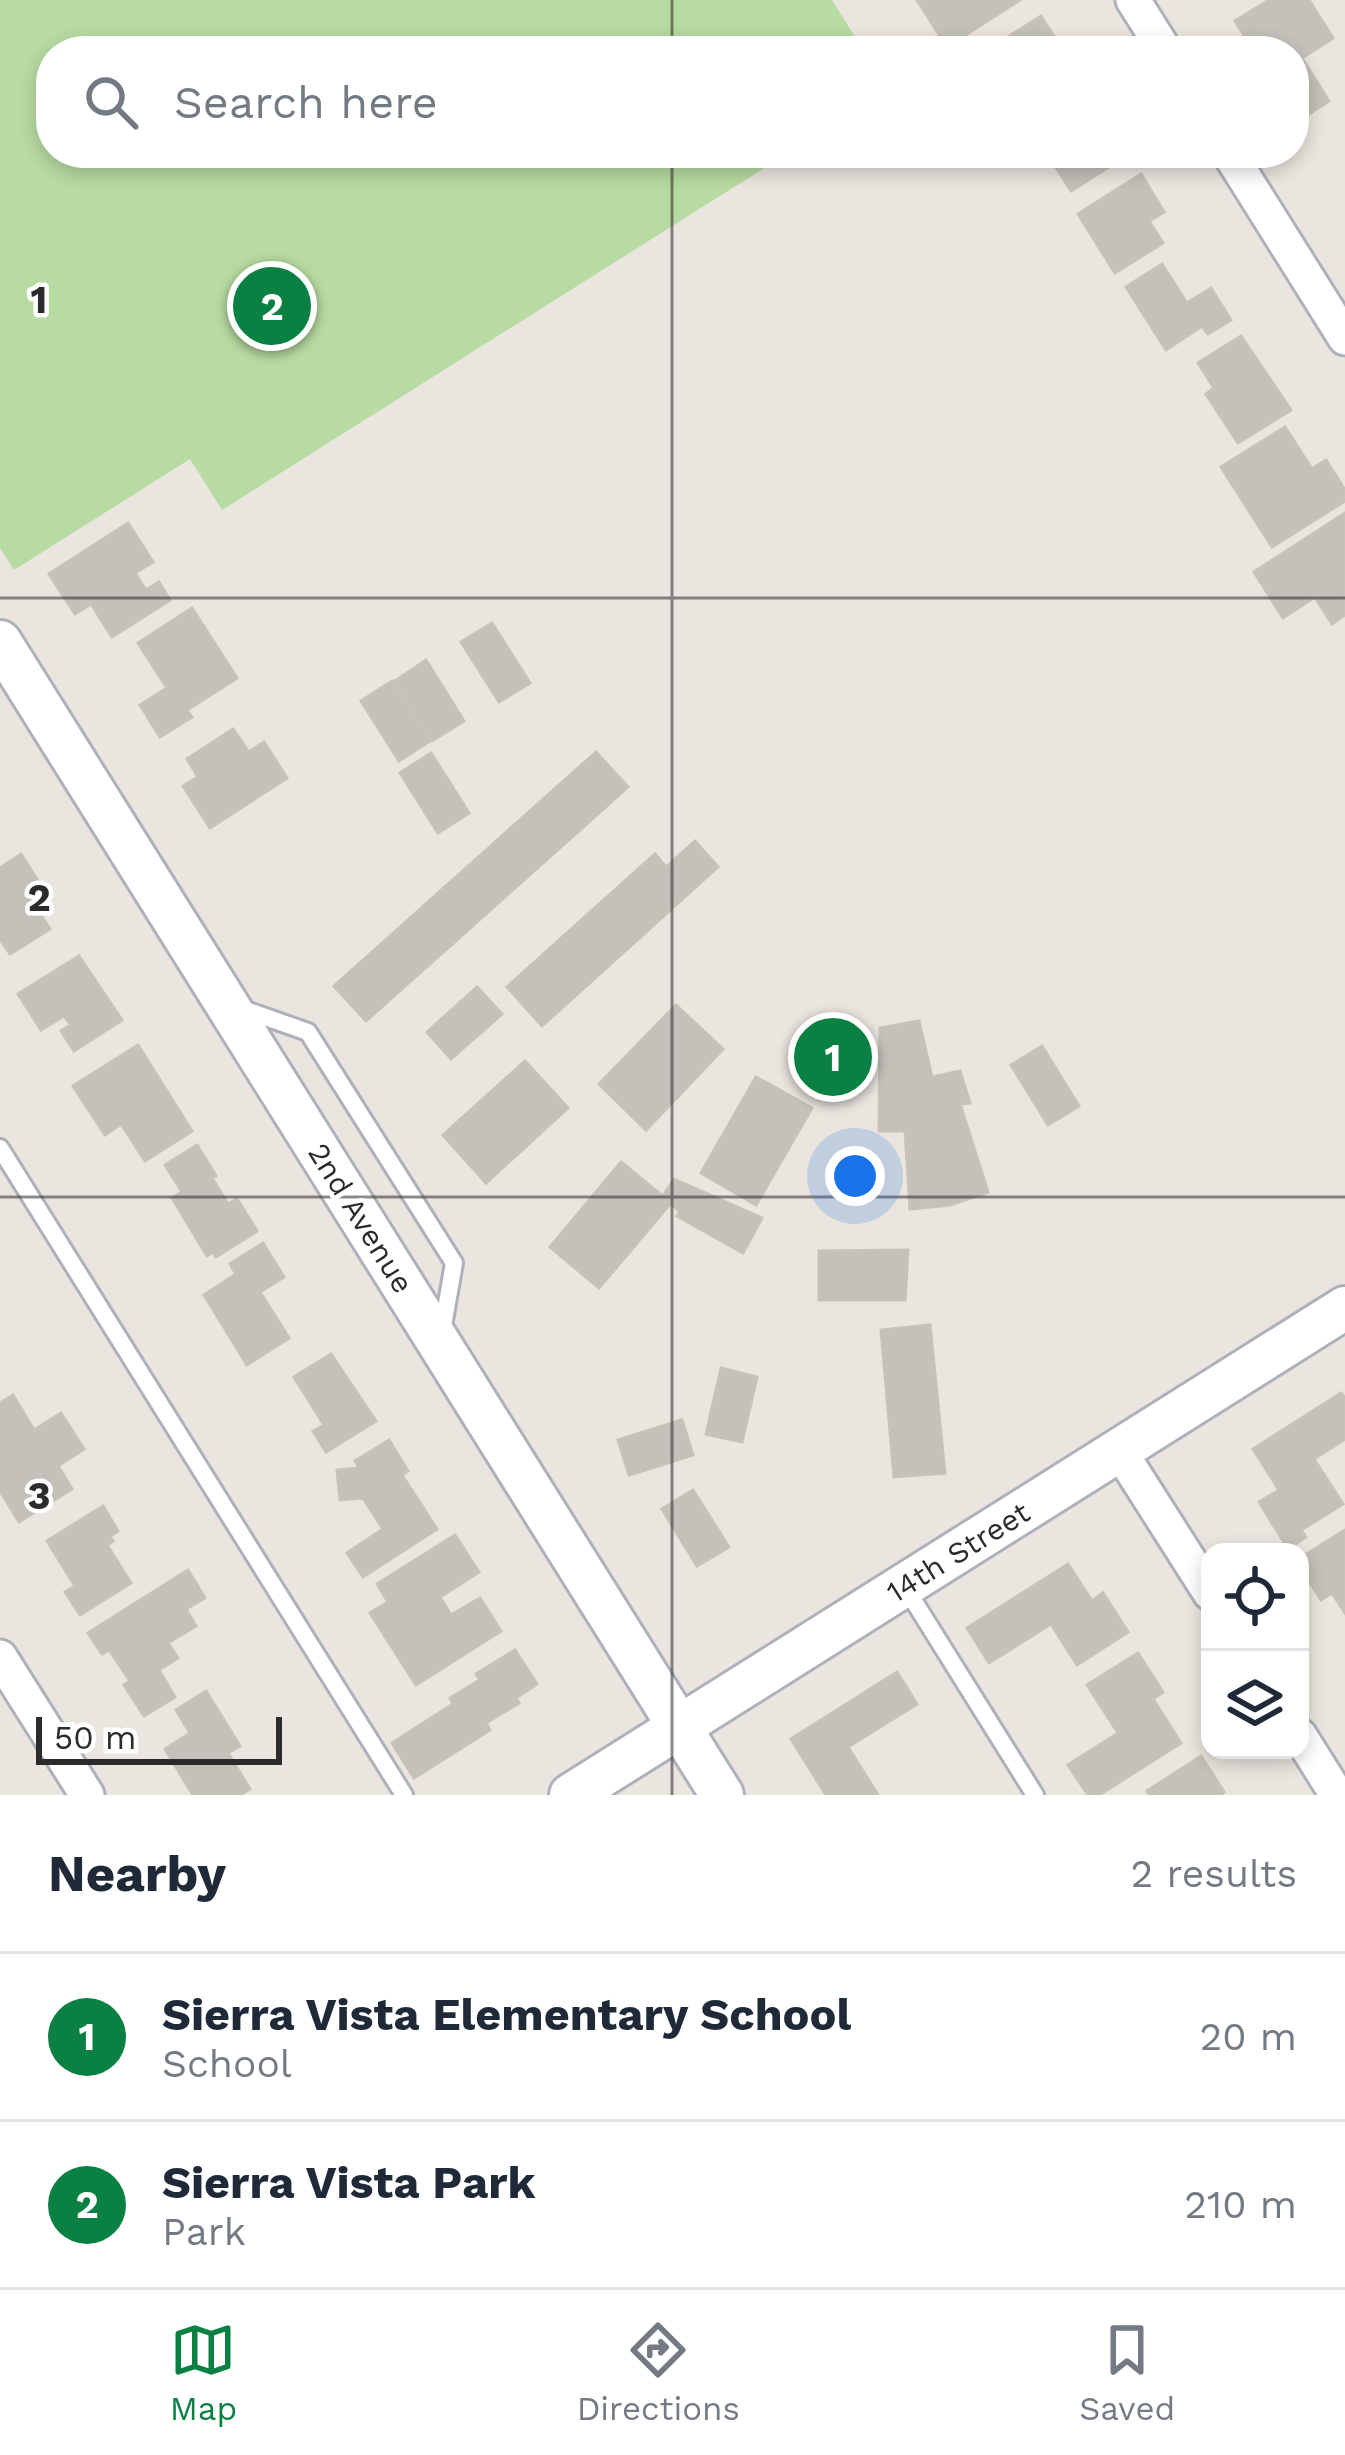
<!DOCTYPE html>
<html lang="en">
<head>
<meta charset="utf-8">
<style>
  body { margin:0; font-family:"Work Sans",sans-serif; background:#f6f6f7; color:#1f2937 }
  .controls { position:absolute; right:36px; bottom:36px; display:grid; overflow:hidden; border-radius:24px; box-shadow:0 6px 18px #0003 }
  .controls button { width:108px; height:108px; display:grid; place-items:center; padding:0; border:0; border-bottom:3px solid #e0e1e3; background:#fff; color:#1f2937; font:60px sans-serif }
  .scale { position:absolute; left:36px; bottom:30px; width:246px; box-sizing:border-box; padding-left:12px; border:6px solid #2b2b2b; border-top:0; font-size:33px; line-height:42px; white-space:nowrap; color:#2b2b2b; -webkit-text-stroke:9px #fff; paint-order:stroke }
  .you { position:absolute; left:855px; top:1176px; width:42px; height:42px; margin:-30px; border:9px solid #fff; border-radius:50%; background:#1a73e8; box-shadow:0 0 0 18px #1a73e833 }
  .badge { display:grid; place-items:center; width:78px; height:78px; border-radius:50%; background:#0b8043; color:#fff; font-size:39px; font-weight:700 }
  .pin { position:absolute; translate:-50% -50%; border:6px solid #fff; box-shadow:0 3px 12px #0006 }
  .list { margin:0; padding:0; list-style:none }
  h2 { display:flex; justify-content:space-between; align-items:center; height:156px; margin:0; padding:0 48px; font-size:51px }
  h2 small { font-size:39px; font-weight:400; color:#747a83 }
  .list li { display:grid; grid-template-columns:78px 1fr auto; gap:36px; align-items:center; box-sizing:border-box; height:168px; padding:0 48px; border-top:3px solid #e0e1e3 }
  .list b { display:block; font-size:45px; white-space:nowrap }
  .list p { margin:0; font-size:39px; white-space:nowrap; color:#747a83 }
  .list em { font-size:39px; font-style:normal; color:#747a83 }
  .icon { flex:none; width:66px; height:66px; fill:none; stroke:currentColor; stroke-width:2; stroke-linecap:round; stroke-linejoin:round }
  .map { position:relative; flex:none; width:1345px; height:1795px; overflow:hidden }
  .search { position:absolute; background:#fff; box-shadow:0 6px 18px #0003; left:36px; right:36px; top:36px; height:132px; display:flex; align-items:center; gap:30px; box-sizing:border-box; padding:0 42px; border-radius:48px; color:#747a83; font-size:45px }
  .sheet { height:492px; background:#fff }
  nav { display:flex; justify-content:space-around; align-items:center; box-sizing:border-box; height:168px; border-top:3px solid #e0e1e3; background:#fff; font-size:33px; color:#747a83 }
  nav a { display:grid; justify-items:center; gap:6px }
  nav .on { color:#0b8043 }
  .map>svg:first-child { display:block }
  .green { fill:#b7dba2 }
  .building { fill:#c4c0ba; stroke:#c6c1b9; stroke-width:3 }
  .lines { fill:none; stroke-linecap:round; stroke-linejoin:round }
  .service-casing { stroke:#afb1ba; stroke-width:22 }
  .minor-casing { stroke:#afb1ba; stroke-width:39 }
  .tertiary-casing { stroke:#afb1ba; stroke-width:48 }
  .service { stroke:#fff; stroke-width:16 }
  .minor { stroke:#fff; stroke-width:33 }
  .tertiary { stroke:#fff; stroke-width:42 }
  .grid { fill:none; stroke:#2b2b2b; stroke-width:3; stroke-opacity:0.55 }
  .labels { text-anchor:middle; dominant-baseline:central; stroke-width:9; stroke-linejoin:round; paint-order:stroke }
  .street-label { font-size:30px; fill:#2b2b2b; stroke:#fff }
  .grid-label { font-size:39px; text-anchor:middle; font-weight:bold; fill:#2b2b2b; stroke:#fff; stroke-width:9; stroke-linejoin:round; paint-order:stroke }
</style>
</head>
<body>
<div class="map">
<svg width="1345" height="1795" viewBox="0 0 1345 1795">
  <rect width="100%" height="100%" fill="#ebe5df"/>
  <path class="green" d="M0,0H832L864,51H51V153H788L222,510L190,459L14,570L0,548Z"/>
  <g class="building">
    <path d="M917,0H1020L947,47Z"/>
    <path d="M1269,0H1309L1333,38L1302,58L1329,101L1296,122L1294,51H1254L1235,21Z"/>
    <path d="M1041,16L1063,51H986Z"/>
    <path d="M1047,153H1127L1128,155L1071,191Z"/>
    <path d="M1141,174L1164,212L1149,221L1163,243L1115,273L1078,214Z"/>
    <path d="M1162,264L1187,303L1211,288L1231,320L1208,334L1202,326L1166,350L1126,287Z"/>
    <path d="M1241,336L1291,410L1238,443L1206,394L1214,388L1198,363Z"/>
    <path d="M1285,427L1312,469L1326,460L1345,490V501L1272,547L1221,467Z"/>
    <path d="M1345,513V578L1343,580L1345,584V615L1332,624L1315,597L1283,618L1254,572Z"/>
    <path d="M128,523L153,562L135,573L146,590L159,582L170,600L112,637L91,604L75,614L49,574Z"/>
    <path d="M192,608L237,678L187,710L192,717L160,737L140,705L167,688L138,643Z"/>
    <path d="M492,623L530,683L499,702L461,642Z"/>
    <path d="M426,660L464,721L432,741L395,681Z"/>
    <path d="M392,681L430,741L399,761L361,701Z"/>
    <path d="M233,729L249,752L264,742L287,778L210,828L183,786L198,777L187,759Z"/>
    <path d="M596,752L628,787L366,1021L334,986Z"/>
    <path d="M431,753L469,813L438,833L400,773Z"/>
    <path d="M695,841L718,867L542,1026L507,987L655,854L666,867Z"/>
    <path d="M21,854L47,895L34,904L50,929L10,954L0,939V868Z"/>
    <path d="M79,956L122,1020L74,1051L61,1031L71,1025L64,1016L41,1030L18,994Z"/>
    <path d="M477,987L502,1014L451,1059L427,1032Z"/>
    <path d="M676,1005L723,1049L646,1130L599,1084Z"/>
    <path d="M919,1021L932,1077L960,1071L970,1103L960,1104L988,1192L950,1205L910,1209L905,1131H879L880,1028Z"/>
    <path d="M138,1045L192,1131L145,1161L121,1124L105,1135L73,1086Z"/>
    <path d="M1042,1046L1079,1106L1048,1125L1011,1065Z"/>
    <path d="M525,1061L568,1108L486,1183L443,1135Z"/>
    <path d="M756,1077L812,1108L756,1205L701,1173Z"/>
    <path d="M197,1145L216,1176L212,1178L228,1204L237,1199L257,1231L216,1257L213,1252L207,1256L172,1198L182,1192L165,1165Z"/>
    <path d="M621,1162L671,1203L599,1288L550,1247Z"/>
    <path d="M674,1179L762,1218L743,1253L677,1216L680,1212L663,1196Z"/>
    <path d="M263,1243L284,1277L260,1292L289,1338L247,1365L204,1295L236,1274L230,1264Z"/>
    <path d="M908,1250L905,1300H819V1251Z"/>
    <path d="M930,1325L945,1473L894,1477L881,1330Z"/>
    <path d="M331,1354L376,1421L326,1452L313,1431L324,1425L294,1377Z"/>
    <path d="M721,1368L757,1377L742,1442L706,1434Z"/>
    <path d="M1341,1393L1345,1398V1439L1314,1459L1343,1504L1301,1530L1306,1537L1288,1549L1259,1502L1279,1490L1253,1449Z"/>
    <path d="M13,1395L34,1430L61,1413L84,1449L58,1466L72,1489L19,1522L0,1491V1403Z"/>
    <path d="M682,1420L693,1455L629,1475L618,1440Z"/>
    <path d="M389,1440L408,1471L402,1475L437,1529L363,1577L347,1553L383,1529L363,1498L340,1500L337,1470L359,1468L355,1461Z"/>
    <path d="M693,1490L729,1547L697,1566L662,1509Z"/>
    <path d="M103,1506L118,1531L110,1536L113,1541L107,1545L131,1583L80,1615L65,1592L75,1586L47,1541Z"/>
    <path d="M1345,1530V1613L1332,1593L1321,1600L1300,1567V1558Z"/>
    <path d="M455,1535L479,1572L440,1597L451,1615L480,1598L501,1631L416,1685L370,1613L388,1602L377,1584Z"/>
    <path d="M1068,1564L1092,1601L1103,1593L1128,1632L1077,1665L1051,1624L989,1663L967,1628Z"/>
    <path d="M188,1570L205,1598L186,1609L196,1626L168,1643L178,1658L159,1670L175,1697L144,1716L124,1685L130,1681L109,1650L102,1654L88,1633Z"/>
    <path d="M515,1650L537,1684L516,1698L519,1703L486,1723L490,1730L414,1778L392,1743L453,1704L450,1698L480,1680L476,1674Z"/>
    <path d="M1138,1653L1163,1692L1153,1699L1181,1743L1099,1795H1088L1068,1765L1118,1733L1087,1685Z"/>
    <path d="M897,1672L917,1704L848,1747L878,1795H826L791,1739Z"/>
    <path d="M206,1691L240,1746L228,1753L250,1789L240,1795H193L165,1749L190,1733L176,1710Z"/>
    <path d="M1201,1756L1224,1792L1220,1795H1150L1147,1791Z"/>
  </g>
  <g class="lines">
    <g class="service-casing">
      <g id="service">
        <path d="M237,1007L308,1032L454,1263L442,1332"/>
        <path d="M0,1148L404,1795"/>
        <path d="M905,1587L1035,1795"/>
      </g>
    </g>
    <g class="minor-casing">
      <g id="minor">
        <path d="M1133,0L1165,51"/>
        <path d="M1229,153L1345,338"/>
        <path d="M1119,1450L1210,1593"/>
        <path d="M0,1657L87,1795"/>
        <path d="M1300,1736L1337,1795"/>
      </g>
    </g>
    <g class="tertiary-casing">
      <g id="tertiary">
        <path d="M0,642L722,1795"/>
        <path d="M571,1795L1345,1308"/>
      </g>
    </g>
    <use href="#service" class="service"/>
    <use href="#minor" class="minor"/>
    <use href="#tertiary" class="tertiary"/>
  </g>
  <path class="grid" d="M672,0V51M672,153V1795M0,598H1345M0,1197H1345"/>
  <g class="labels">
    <g class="street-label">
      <text transform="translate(361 1218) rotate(58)">2nd Avenue</text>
      <text transform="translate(958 1552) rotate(-32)">14th Street</text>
    </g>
  </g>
  <g class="grid-label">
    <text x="39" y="313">1</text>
    <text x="39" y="911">2</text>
    <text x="39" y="1509">3</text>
  </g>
</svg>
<div class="controls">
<button><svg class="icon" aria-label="locate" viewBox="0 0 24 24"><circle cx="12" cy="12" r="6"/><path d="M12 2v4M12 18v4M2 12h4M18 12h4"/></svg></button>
<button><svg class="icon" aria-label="layers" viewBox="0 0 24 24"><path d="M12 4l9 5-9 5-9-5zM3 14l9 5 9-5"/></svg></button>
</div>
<div class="scale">50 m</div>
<div class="you"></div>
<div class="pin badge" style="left:833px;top:1057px">1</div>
<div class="pin badge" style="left:272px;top:306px">2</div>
<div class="search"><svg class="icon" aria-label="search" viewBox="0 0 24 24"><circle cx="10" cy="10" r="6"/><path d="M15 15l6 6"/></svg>Search here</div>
</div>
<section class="sheet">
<h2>Nearby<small>2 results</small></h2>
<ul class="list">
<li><span class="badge">1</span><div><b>Sierra Vista Elementary School</b><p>School</p></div><em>20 m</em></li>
<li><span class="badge">2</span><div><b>Sierra Vista Park</b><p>Park</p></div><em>210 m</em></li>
</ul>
</section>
<nav>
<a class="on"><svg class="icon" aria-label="map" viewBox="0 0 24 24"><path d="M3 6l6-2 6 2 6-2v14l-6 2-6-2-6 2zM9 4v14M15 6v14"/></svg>Map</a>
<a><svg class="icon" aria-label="directions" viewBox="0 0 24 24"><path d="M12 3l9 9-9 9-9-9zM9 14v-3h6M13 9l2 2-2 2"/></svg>Directions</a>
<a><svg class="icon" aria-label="saved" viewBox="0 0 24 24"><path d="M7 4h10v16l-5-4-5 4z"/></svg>Saved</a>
</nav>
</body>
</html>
